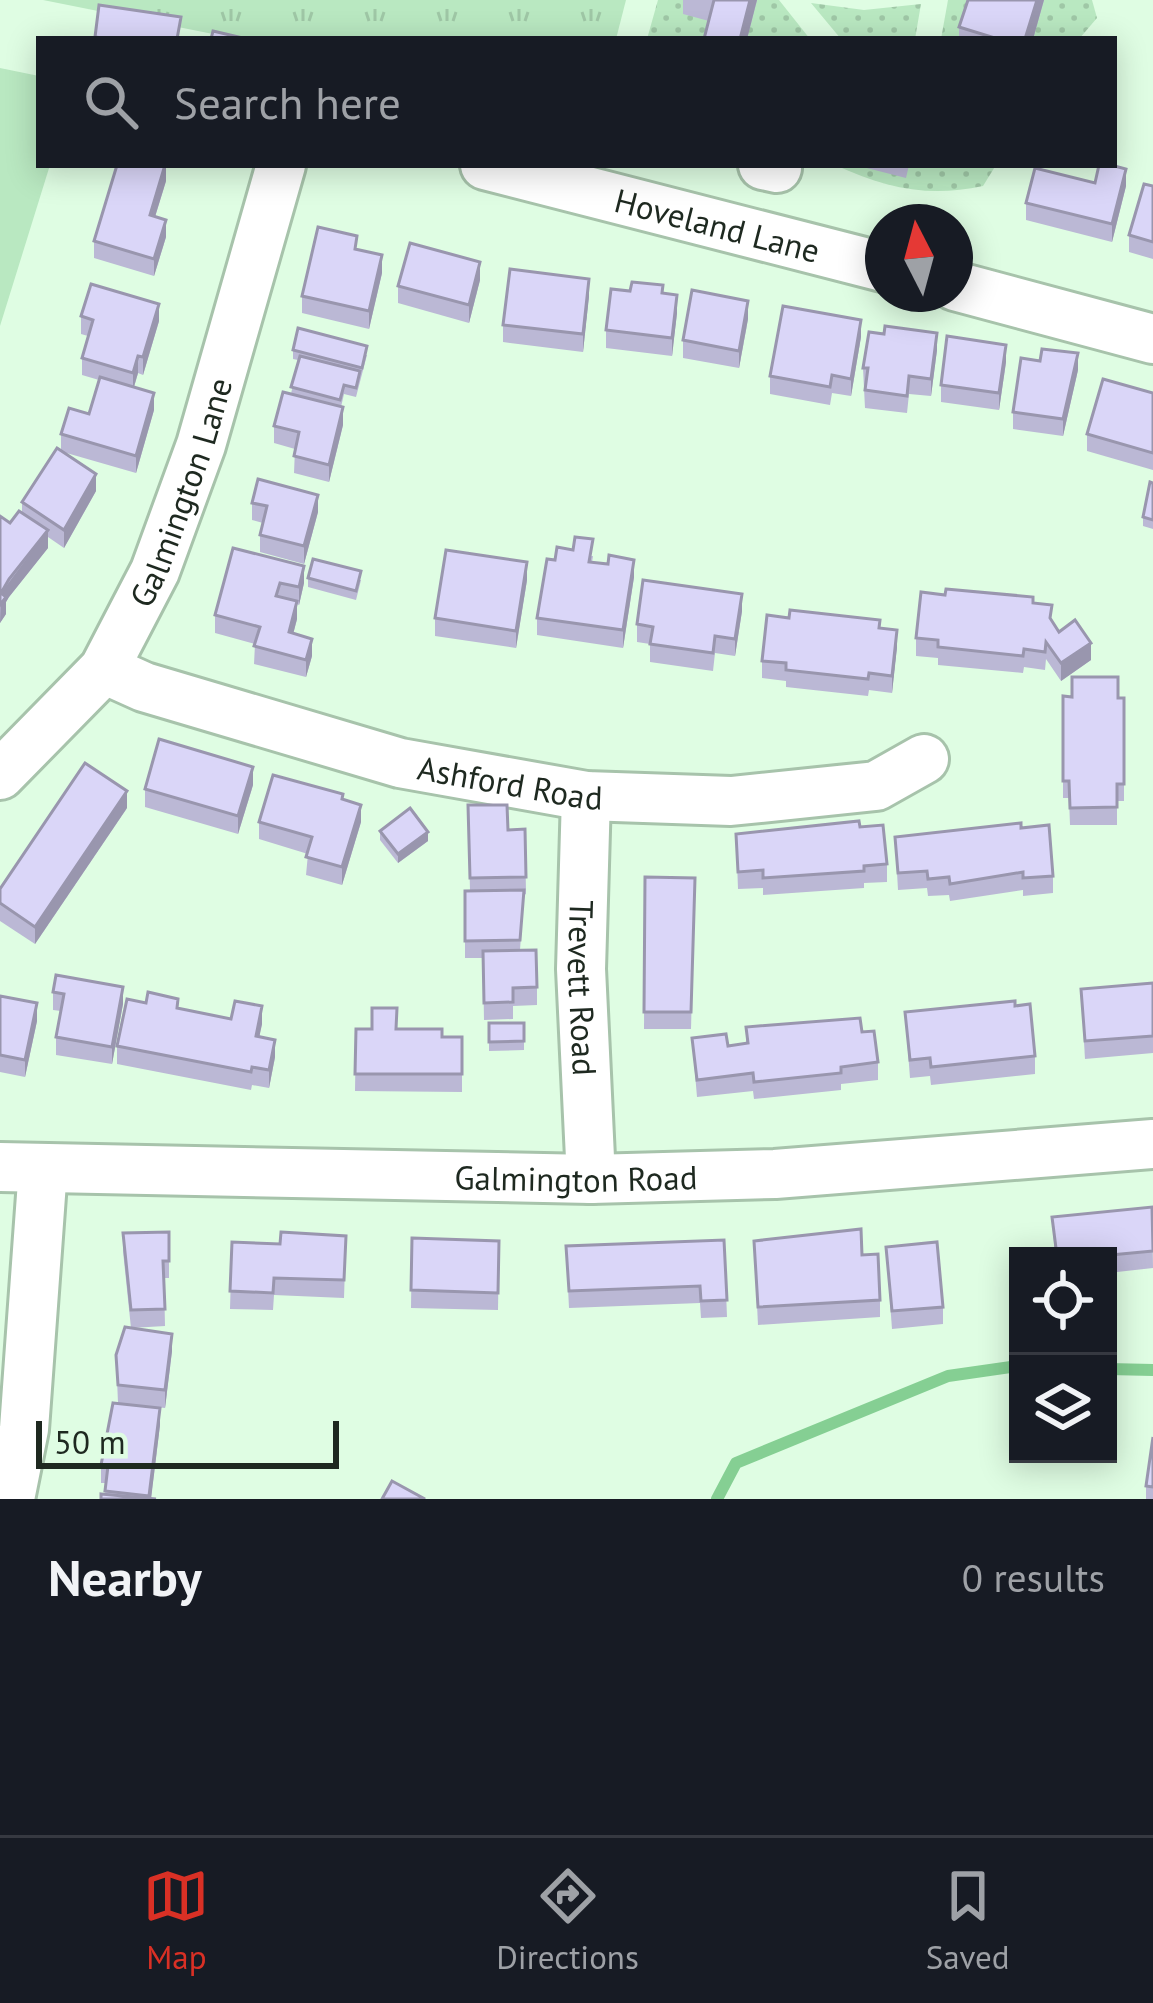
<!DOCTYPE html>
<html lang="en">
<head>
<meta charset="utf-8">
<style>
  body { margin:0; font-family:"PT Sans",sans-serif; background:#242831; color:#f1f3f6 }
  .controls { position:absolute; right:36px; bottom:36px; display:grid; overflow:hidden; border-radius:0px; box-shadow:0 6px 30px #0003 }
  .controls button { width:108px; height:108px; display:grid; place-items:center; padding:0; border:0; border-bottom:3px solid #363941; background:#171b24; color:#f1f3f6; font:60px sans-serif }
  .compass { position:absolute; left:865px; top:204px; width:108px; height:108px; border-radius:50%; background:#171b24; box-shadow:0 6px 30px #0003; rotate:354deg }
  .scale { position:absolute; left:36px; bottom:30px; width:303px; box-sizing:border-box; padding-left:12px; border:6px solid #1e2920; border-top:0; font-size:33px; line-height:42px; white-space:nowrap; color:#1e2920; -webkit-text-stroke:9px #dffde3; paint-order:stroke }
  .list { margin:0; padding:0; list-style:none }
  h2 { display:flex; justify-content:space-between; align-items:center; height:156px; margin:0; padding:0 48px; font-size:51px }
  h2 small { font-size:39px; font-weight:400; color:#9ea1a6 }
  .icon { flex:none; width:66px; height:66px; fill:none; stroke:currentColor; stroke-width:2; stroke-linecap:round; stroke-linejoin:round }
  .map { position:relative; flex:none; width:1153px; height:1499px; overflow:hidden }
  .search { position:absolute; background:#171b24; box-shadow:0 6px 30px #0003; left:36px; right:36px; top:36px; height:132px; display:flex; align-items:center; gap:30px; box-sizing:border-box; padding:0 42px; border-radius:0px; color:#9ea1a6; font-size:45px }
  .sheet { height:336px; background:#171b24 }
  nav { display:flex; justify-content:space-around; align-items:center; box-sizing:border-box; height:168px; border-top:3px solid #363941; background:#171b24; font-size:33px; color:#9ea1a6 }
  nav a { display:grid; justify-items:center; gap:6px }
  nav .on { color:#d93025 }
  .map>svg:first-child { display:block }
  .grass { fill:url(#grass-dots) }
  .park { fill:url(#park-tufts) }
  .garden { fill:#b9e8c1 }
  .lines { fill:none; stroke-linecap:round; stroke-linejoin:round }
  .stream { stroke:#85cf93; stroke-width:12 }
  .minor-casing { stroke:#a7c3ab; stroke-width:54 }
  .minor { stroke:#fff; stroke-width:48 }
  .wall { fill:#bbb8d5 }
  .shaded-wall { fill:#9996ae }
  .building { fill:#dad6f8; stroke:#9996ae; stroke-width:3 }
  .labels { text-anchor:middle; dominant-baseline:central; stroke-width:9; stroke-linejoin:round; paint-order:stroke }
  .street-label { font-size:33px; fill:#1e2920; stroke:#dffde3 }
</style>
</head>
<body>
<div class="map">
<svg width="1153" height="1499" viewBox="0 0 1153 1499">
  <defs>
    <pattern id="grass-dots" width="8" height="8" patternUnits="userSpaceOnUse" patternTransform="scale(3)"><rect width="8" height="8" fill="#b9e8c1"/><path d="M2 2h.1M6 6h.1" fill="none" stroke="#9fc7a6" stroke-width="1.8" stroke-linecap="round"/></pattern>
    <pattern id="park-tufts" width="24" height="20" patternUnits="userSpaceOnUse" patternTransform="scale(3)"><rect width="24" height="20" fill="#b9e8c1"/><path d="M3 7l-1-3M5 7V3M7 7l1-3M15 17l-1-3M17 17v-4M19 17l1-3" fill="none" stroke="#9fc7a6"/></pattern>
  </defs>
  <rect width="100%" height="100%" fill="#dffde3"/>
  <g class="grass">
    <path d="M658,0H779L810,39H647Z"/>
    <path d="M948,0H1092L1097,18L1079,39H941Z"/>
    <path d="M811,3L864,10L921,4L915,39H841Z"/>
    <path d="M835,165H996L983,186C928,198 886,188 835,165Z"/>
  </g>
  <path class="park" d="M43,0H626L616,39H238Z"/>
  <path class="garden" d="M0,68L39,76V165H50L0,326Z"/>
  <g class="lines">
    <g class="stream">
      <path d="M1108,1369L1153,1370"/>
      <path d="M717,1499L736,1463L948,1376L1018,1366"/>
    </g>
    <g class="minor-casing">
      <g id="minor">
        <path id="s1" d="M485,165L883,267"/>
        <path d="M763,165L777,168"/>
        <path d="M955,286L1153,339"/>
        <path id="s2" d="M104,669L144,687L400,763L586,796L731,801L876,786L924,759"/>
        <path id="s3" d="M0,775L104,669L155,571L201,445L281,165"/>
        <path id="s4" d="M586,796L581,969L591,1179"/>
        <path id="s5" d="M0,1167L591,1179L775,1174L1153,1144"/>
        <path d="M10,1499L24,1429L43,1168"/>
      </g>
    </g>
    <use href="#minor" class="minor"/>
  </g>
  <g class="wall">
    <path d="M683,0H757L747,39H704L709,21L683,14Z"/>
    <path d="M968,0H1044L1033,39H959V27Z"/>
    <path d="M110,165H166V181L155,217L166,237L154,276L94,258V241L116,168Z"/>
    <path d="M855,165H909L906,178Z"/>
    <path d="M1095,183L1126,186L1112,242L1026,220V203Z"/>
    <path d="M1153,186V259L1129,252V235Z"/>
    <path d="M382,273L369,329L302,313V296Z"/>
    <path d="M480,280L469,323L398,303V286Z"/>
    <path d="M663,293L677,313L672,356L606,348V330Z"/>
    <path d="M589,296L583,352L503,342V325Z"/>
    <path d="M81,316L159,321L143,375L138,373L134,387L154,410L136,473L63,452L96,491L64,548L48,537V548L9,597L6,602V614L0,623V516L10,523L22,513V502L61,451V434L89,414L99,380L82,375V358L88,336L81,334Z"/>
    <path d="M748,319L739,368L683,358V340Z"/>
    <path d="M884,334L937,350L931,396L909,394L907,413L865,408L863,368Z"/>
    <path d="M861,337L851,396L832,393L830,405L770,394V376Z"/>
    <path d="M293,350L367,355L356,397L344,394L341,407L343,425L329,482L294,473L295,449L274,443V426L291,394L298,360L293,359Z"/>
    <path d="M1006,362L999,410L941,402V385Z"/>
    <path d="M1078,370L1063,436L1013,429V412Z"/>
    <path d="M1153,393V470L1087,451V434Z"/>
    <path d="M1153,483V529L1143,526V517Z"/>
    <path d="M252,503L318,512L304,564L260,552V535L263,523L252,520Z"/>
    <path d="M233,548L304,583L299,605L297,604V619L293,634L312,656L306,677L254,664L255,644L215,633V615Z"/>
    <path d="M593,556L592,562L634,577L623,648L537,635V618L555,560Z"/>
    <path d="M308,578L361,580L356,600L308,587Z"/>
    <path d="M527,580L516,648L435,636V618Z"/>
    <path d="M1033,603L1052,620L1059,632L1091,660L1061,681L1046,659L1045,670L1024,667L1023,673L938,665V658L916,656V638Z"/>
    <path d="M742,611L735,656L715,653L713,671L650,662V644L637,642V624Z"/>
    <path d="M880,628L897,647L892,693L869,690L868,696L786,687V681L762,678V661Z"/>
    <path d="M1063,696L1124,698V801H1117V825H1070L1069,798H1063Z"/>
    <path d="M253,785L238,834L145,807V789Z"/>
    <path d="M343,799L361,822L342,885L306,875L308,854L259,839V822Z"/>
    <path d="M468,805L508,830L525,829L526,894L524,895L520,950L537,987V1005L513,1006V1019L484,1020L483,958H465V891H470Z"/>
    <path d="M127,808L35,944L0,921V889Z"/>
    <path d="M860,827L887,864V882L864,883V888L763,895V888L738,889L736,834Z"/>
    <path d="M1021,828L1053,876V893L1023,896V890L950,901L949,895L928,896L927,888L898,890L895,837Z"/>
    <path d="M380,831L428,841L398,863L380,840Z"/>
    <path d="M645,877L695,878L691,1029H644Z"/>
    <path d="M1153,983V1053L1085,1059L1081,989Z"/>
    <path d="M53,992L123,1004L112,1064L56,1055V1037L61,1011L53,1010Z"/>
    <path d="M0,996L37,1021L25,1077L0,1072Z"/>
    <path d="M1015,1006L1035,1056V1074L931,1085L930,1076L910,1078L905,1012Z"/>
    <path d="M178,1009L262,1024L259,1036L275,1057L269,1088L252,1085L251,1090L117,1064V1046Z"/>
    <path d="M489,1023H524V1050L489,1051Z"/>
    <path d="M746,1027L862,1032L878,1062V1080L841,1084V1090L754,1099L753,1091L697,1097L692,1038L728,1046L746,1043Z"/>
    <path d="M356,1029H397L442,1037H462V1092L355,1091Z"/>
    <path d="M1152,1207L1153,1268L1108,1273V1256H1055L1052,1217Z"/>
    <path d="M169,1232V1278H164L165,1326L131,1328L123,1251V1233Z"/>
    <path d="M346,1236L344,1298L274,1295L273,1310L230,1309L232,1242L280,1244Z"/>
    <path d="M412,1238L499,1241L498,1310L411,1308Z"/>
    <path d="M724,1240L727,1317L701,1318L700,1303L569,1308L566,1246Z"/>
    <path d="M754,1241L862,1255L880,1300V1317L758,1325Z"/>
    <path d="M886,1247L943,1307V1324L892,1329Z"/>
    <path d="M172,1351L165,1408L118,1403L116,1355Z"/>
    <path d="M160,1425L151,1498L105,1495L106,1483H101V1465Z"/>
    <path d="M1153,1437V1499H1146V1486Z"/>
  </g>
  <g class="shaded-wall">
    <path d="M750,0H757L747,39H740Z"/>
    <path d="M1037,0H1044L1033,39H1025Z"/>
    <path d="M166,165V181L150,233V215Z"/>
    <path d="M1126,169V186L1112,242V224Z"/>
    <path d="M166,220V237L154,276V259Z"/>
    <path d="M382,255V273L369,329V311Z"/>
    <path d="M480,262V280L469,323V305Z"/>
    <path d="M589,279V296L583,352V334Z"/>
    <path d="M677,295V313L672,356V338Z"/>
    <path d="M748,301V319L739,368V351Z"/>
    <path d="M159,304V321L143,375V357Z"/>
    <path d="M861,320V337L851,396V379Z"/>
    <path d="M937,333V350L931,396V379Z"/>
    <path d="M1006,345V362L999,410V393Z"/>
    <path d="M1078,353V370L1063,436V419Z"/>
    <path d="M138,356V373L133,390V373Z"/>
    <path d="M154,393V410L136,473V456Z"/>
    <path d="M343,407V425L329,482V465Z"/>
    <path d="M96,474V491L64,548V530Z"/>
    <path d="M318,495V512L304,564V546Z"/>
    <path d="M48,530V548L9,597L6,602V614L0,623L1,593Z"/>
    <path d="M634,560V577L623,648V630Z"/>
    <path d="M527,562V580L516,648V631Z"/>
    <path d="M304,566V583L299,605V587Z"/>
    <path d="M742,594V611L735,656V639Z"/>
    <path d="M297,601V619L289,650V632Z"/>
    <path d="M897,630V647L892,693V676Z"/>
    <path d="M312,639V656L306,677V660Z"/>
    <path d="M1091,643V660L1061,681V663Z"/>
    <path d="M253,767V785L238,834V816Z"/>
    <path d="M127,791V808L35,944V927Z"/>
    <path d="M361,805V822L342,885V867Z"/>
    <path d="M428,832V841L398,863V854Z"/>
    <path d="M123,987V1004L112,1064V1047Z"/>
    <path d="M37,1003V1021L25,1077V1060Z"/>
    <path d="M262,1006V1024L256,1053V1036Z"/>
    <path d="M275,1040V1057L269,1088V1070Z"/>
    <path d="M172,1334V1351L165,1408V1390Z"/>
    <path d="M160,1408V1425L151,1499H149Z"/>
  </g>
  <g class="building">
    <path d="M714,0H750L740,39H704Z"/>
    <path d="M968,0H1037L1025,39H998L959,27Z"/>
    <path d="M99,5L181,17L177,39H110L95,37Z"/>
    <path d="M213,31L247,39H211Z"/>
    <path d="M117,165H165L150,215L166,220L154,259L94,241Z"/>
    <path d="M1099,165H1111L1126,169L1112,224L1026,203L1035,168L1095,183Z"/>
    <path d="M1144,184L1153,186V242L1129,235Z"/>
    <path d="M318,227L357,236L355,249L382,255L369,311L302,296Z"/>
    <path d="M410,243L480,262L469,305L398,286Z"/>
    <path d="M510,269L589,279L583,334L503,325Z"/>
    <path d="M632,282L663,285L662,293L677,295L672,338L606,330L611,289L630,291Z"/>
    <path d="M91,284L159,304L143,357L138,356L133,373L82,358L93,320L81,316Z"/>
    <path d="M692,290L748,301L739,351L683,340Z"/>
    <path d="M783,306L861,320L851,379L832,375L830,387L770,376Z"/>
    <path d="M885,326L937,333L931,379L909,376L907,396L865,390L868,368H863L869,332L884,334Z"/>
    <path d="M298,328L367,346L362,368L293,350Z"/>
    <path d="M947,336L1006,345L999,393L941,385Z"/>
    <path d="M1042,349L1078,353L1063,419L1013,412L1021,358L1040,361Z"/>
    <path d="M300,356L360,371L356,388L344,385L340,400L291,387Z"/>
    <path d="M100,377L154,393L136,456L61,434L69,408L89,414Z"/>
    <path d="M1103,379L1153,393V453L1087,434Z"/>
    <path d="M283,392L343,407L329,465L294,456L299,432L274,426Z"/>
    <path d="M57,448L96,474L64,530L22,502Z"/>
    <path d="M258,479L318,495L304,546L260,535L267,506L252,503Z"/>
    <path d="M1150,482L1153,483V520L1143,517Z"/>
    <path d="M19,511L48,530L9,579L1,593L6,597L0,605V516L10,523Z"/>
    <path d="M575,537L593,539L589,562L608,564L609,555L634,560L623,630L537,618L547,559L555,560L557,547L573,550Z"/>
    <path d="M233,548L304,566L299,587L280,583L276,596L297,601L289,632L312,639L306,660L254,646L260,627L215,615Z"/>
    <path d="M446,550L527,562L516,631L435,618Z"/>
    <path d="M313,559L361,571L356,591L308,578Z"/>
    <path d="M643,580L742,594L735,639L715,636L713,653L650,644L653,627L637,624Z"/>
    <path d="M946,589L1033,597V603L1052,605L1050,618L1059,632L1075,620L1091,643L1061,663L1046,642L1045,652L1024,649L1023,656L938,647V640L916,638L921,592L945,595Z"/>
    <path d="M790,610L880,620L879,628L897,630L892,676L869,673L868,679L786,670V663L762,661L767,615L789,618Z"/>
    <path d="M1072,677H1118V698H1124V784H1117V807L1070,808L1069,781H1063V696L1072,697Z"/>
    <path d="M159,739L253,767L238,816L145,789Z"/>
    <path d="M85,763L127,791L35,927L0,903V889Z"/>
    <path d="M273,775L343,794L342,799L361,805L342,867L306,857L312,837L259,822Z"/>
    <path d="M468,805H507L508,830L525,829L526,877L470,878Z"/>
    <path d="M410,808L428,832L398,854L380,831Z"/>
    <path d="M859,821L860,827L883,825L887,864L864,866V871L763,878V870L738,872L736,834Z"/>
    <path d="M1021,823V828L1049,825L1053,876L1023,878V872L950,884L949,877L928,879L927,871L898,873L895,837Z"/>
    <path d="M645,877L695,878L691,1012H644Z"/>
    <path d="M524,890L520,940L465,941V891Z"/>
    <path d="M536,950L537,987L513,988V1002L484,1003L483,951Z"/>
    <path d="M56,975L123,987L112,1047L56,1037L64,994L53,992Z"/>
    <path d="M1153,983V1036L1085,1041L1081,989Z"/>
    <path d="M148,992L178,999L177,1008L231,1019L235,1001L262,1006L256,1036L275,1040L269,1070L252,1067L251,1072L117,1046L127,999L146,1003Z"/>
    <path d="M0,996L37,1003L25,1060L0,1055Z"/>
    <path d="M1015,1001V1006L1030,1004L1035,1056L931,1067L930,1058L910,1060L905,1012Z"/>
    <path d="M372,1008H397L396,1029H442V1037H462V1074H355L356,1029H372Z"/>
    <path d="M860,1018L862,1032L874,1031L878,1062L841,1067V1073L754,1082L753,1073L697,1080L692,1038L726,1034L728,1046L748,1043L746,1027Z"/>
    <path d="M489,1023H524V1041L489,1042Z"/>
    <path d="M1152,1207L1153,1251L1100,1256H1057L1052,1217Z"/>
    <path d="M861,1229L862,1255L878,1254L880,1300L758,1307L754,1241Z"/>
    <path d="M169,1232V1261H163L165,1309L131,1310L123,1233Z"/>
    <path d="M281,1232L346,1236L344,1280L274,1278L273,1293L230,1291L232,1242L280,1244Z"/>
    <path d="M412,1238L499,1241L498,1293L411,1290Z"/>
    <path d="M724,1240L727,1300L701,1301L700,1286L569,1291L566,1246Z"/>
    <path d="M937,1242L943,1307L892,1311L886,1247Z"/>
    <path d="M125,1327L172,1334L165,1390L118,1385L116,1355Z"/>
    <path d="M113,1403L160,1408L149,1496L105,1491L108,1466L101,1465Z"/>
    <path d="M1153,1437V1487L1146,1486Z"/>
    <path d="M392,1481L425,1499H382Z"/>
    <path d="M101,1494L156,1499H101Z"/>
  </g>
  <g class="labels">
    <g class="street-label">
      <text stroke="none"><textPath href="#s1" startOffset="240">Hoveland Lane</textPath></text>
      <text stroke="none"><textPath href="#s3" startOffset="342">Galmington Lane</textPath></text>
      <text stroke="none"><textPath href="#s2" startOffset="423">Ashford Road</textPath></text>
      <text stroke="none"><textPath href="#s4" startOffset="192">Trevett Road</textPath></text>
      <text stroke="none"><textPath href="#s5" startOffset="576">Galmington Road</textPath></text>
    </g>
  </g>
</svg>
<div class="controls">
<button><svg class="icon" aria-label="locate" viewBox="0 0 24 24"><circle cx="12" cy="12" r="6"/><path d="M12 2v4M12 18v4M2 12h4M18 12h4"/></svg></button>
<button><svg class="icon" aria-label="layers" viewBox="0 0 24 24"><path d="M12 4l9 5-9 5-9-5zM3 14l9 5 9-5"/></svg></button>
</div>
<svg class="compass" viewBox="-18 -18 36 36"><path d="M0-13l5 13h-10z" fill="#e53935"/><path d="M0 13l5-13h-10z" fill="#9ea1a6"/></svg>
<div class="scale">50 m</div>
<div class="search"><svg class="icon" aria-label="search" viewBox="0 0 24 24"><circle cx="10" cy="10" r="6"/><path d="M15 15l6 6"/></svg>Search here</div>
</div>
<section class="sheet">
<h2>Nearby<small>0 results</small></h2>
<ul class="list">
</ul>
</section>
<nav>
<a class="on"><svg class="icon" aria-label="map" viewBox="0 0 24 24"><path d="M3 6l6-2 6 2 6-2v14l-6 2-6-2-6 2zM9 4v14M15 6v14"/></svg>Map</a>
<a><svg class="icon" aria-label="directions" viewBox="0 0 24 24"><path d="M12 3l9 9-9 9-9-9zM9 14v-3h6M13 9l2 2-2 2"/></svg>Directions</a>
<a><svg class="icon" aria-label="saved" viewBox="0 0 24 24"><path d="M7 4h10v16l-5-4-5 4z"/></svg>Saved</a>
</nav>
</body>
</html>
